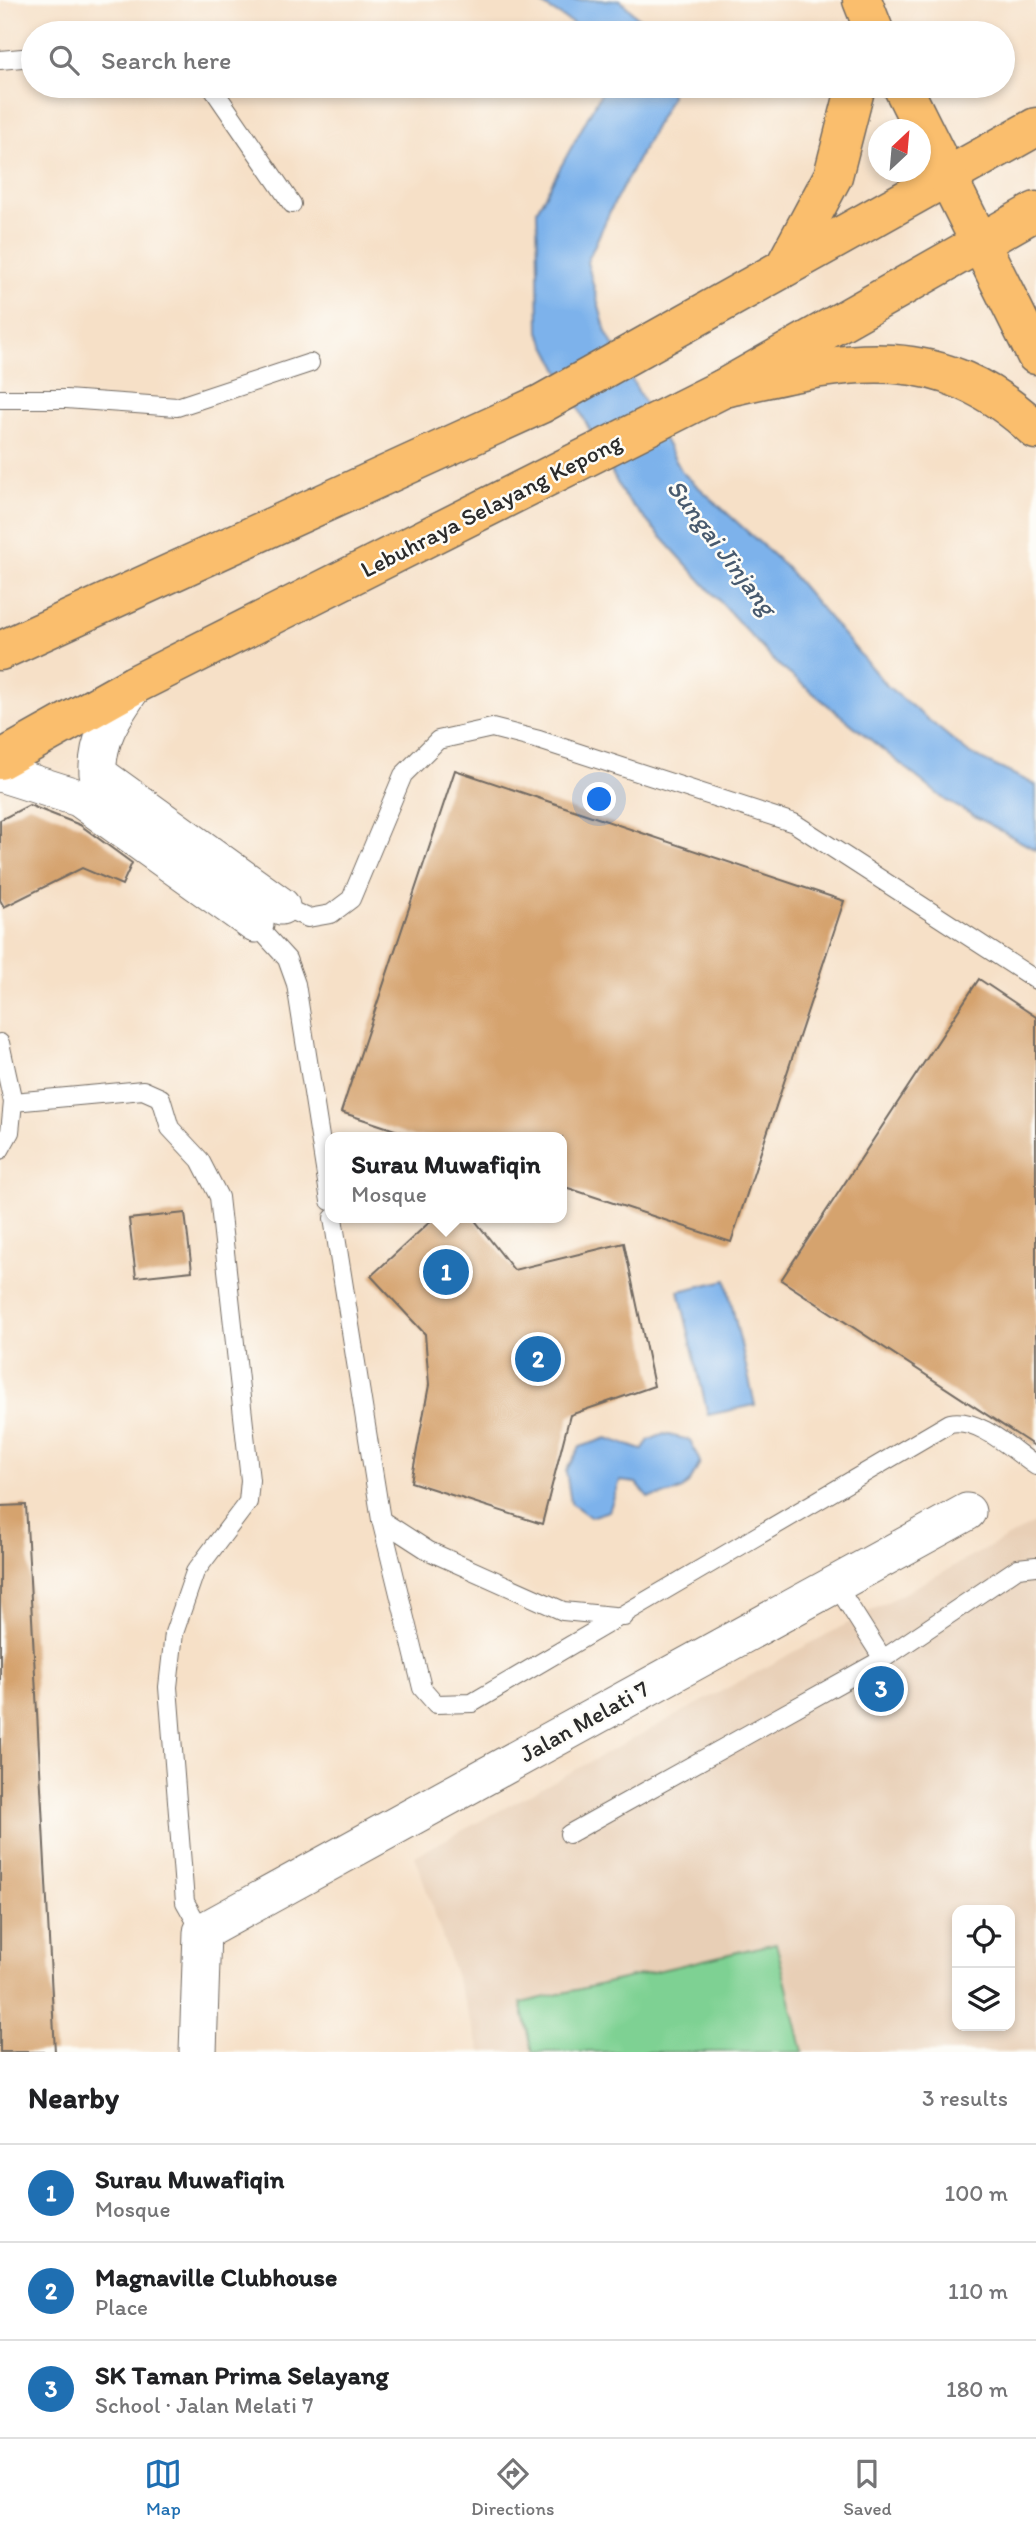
<!DOCTYPE html>
<html lang="en">
<head>
<meta charset="utf-8">
<style>
  body { margin:0; font-family:Itim,sans-serif; background:#f6f6f6; color:#202124 }
  .controls { position:absolute; right:21px; bottom:21px; display:grid; overflow:hidden; border-radius:14px; box-shadow:0 4px 10px #0003 }
  .controls button { width:63px; height:63px; display:grid; place-items:center; padding:0; border:0; border-bottom:2px solid #e0e0e0; background:#fff; color:#202124; font:35px sans-serif }
  .compass { position:absolute; left:868px; top:119px; width:63px; height:63px; border-radius:50%; background:#fff; box-shadow:0 4px 10px #0003; rotate:26deg }
  .you { position:absolute; left:600px; top:800px; width:24px; height:24px; margin:-18px; border:5px solid #fff; border-radius:50%; background:#1a73e8; box-shadow:0 0 0 10px #1a73e833 }
  .badge { display:grid; place-items:center; width:46px; height:46px; border-radius:50%; background:#1f6fb2; color:#fff; font-size:23px; font-weight:700 }
  .pin { position:absolute; translate:-50% -50%; border:4px solid #fff; box-shadow:0 2px 7px #0006 }
  .popup { position:absolute; left:325px; top:1132px; width:242px; height:91px; box-sizing:border-box; display:grid; place-content:center; border-radius:14px; background:#fff; filter:drop-shadow(0 2px 5px #0005); font-size:23px; white-space:nowrap; color:#757577 }
  .popup b { font-size:26px; color:#202124 }
  .popup::after { content:''; position:absolute; left:50%; top:100%; margin-left:-14px; border:14px solid transparent; border-top-color:#fff }
  .list { margin:0; padding:0; list-style:none }
  h2 { display:flex; justify-content:space-between; align-items:center; height:91px; margin:0; padding:0 28px; font-size:30px }
  h2 small { font-size:23px; font-weight:400; color:#757577 }
  .list li { display:grid; grid-template-columns:46px 1fr auto; gap:21px; align-items:center; box-sizing:border-box; height:98px; padding:0 28px; border-top:2px solid #e0e0e0 }
  .list b { display:block; font-size:26px; white-space:nowrap }
  .list p { margin:0; font-size:23px; white-space:nowrap; color:#757577 }
  .list em { font-size:23px; font-style:normal; color:#757577 }
  .icon { flex:none; width:38px; height:38px; fill:none; stroke:currentColor; stroke-width:2; stroke-linecap:round; stroke-linejoin:round }
  .map { position:relative; flex:none; width:1036px; height:2052px; overflow:hidden }
  .search { position:absolute; background:#fff; box-shadow:0 4px 10px #0003; left:21px; right:21px; top:21px; height:77px; display:flex; align-items:center; gap:18px; box-sizing:border-box; padding:0 24px; border-radius:38px; color:#757577; font-size:26px }
  .sheet { height:385px; background:#fff }
  nav { display:flex; justify-content:space-around; align-items:center; box-sizing:border-box; height:98px; border-top:2px solid #e0e0e0; background:#fff; font-size:19px; color:#757577 }
  nav a { display:grid; justify-items:center; gap:4px }
  nav .on { color:#1f6fb2 }
  .map>svg:first-child { display:block }
  .built { fill:#e8cfb6; fill-rule:evenodd }
  .green { fill:#7ed193; stroke:#547e5f; stroke-width:2 }
  .water { fill:#7db2eb; stroke:#546e8b; stroke-width:2 }
  .building { fill:#d5a36e }
  .lines { fill:none; stroke-linecap:round; stroke-linejoin:round }
  .lane-casing { stroke:#726a62; stroke-width:20 }
  .street-casing { stroke:#726a62; stroke-width:39 }
  .primary-casing { stroke:#726a62; stroke-width:41 }
  .highway-casing { stroke:#726a62; stroke-width:41 }
  .lane { stroke:#fff; stroke-width:18 }
  .street { stroke:#fff; stroke-width:37 }
  .primary { stroke:#fabe6d; stroke-width:38 }
  .highway { stroke:#fabe6d; stroke-width:38 }
  .labels { text-anchor:middle; dominant-baseline:central; stroke-width:5; stroke-linejoin:round; paint-order:stroke }
  .street-label { font-size:24px; fill:#2b2b2b; stroke:#fdfcf7 }
  .water-label { font-size:26px; font-style:italic; fill:#485a6e; stroke:#fdfcf7 }
</style>
</head>
<body>
<div class="map">
<svg width="1036" height="2052" viewBox="0 0 1036 2052">
  <rect width="100%" height="100%" fill="#fdfcf7"/>
  <filter id="ink" filterUnits="userSpaceOnUse"><feTurbulence type="fractalNoise" baseFrequency=".0143" numOctaves="2"/><feDisplacementMap in="SourceGraphic" scale="14" xChannelSelector="R" yChannelSelector="G"/><feConvolveMatrix kernelMatrix="1 2 1 2 8 2 1 2 1" color-interpolation-filters="sRGB"/></filter>
  <filter id="wash" filterUnits="userSpaceOnUse"><feTurbulence type="fractalNoise" baseFrequency=".00686" numOctaves="4" result="noise"/><feDisplacementMap in="SourceGraphic" scale="28" xChannelSelector="R" yChannelSelector="G"/><feGaussianBlur stdDeviation="1.57" result="paint"/><feColorMatrix in="noise" values="0 0 0 0 0 0 0 0 0 0 0 0 0 0 0 0 0 1.4 0 .05"/><feComposite in="paint" operator="in"/></filter>
  <g filter="url(#wash)">
    <rect width="100%" height="100%" fill="#f6e0c7"/>
    <path class="built" d="M1036,1522V2052H481L415,1856ZM957,1910H1010V2026H957Z"/>
    <path class="green" d="M776,1943L803,2052H533L521,2003Z"/>
    <g class="water">
      <path d="M535,0H620L654,33H588Z"/>
      <path d="M605,86H670L671,97L611,209L587,262L606,332L682,472L785,566L886,685L970,754L1036,785V850L945,800L776,663L624,496L539,332L537,210Z"/>
      <path d="M726,1280L755,1405L708,1415L679,1291Z"/>
      <path d="M664,1434L690,1440L700,1462C687,1493 680,1493 648,1497L636,1483L620,1481L609,1511L590,1517L571,1503L566,1471L580,1447L607,1438L642,1450L649,1440Z"/>
    </g>
    <g id="blocks">
      <g class="building">
        <path d="M455,770L844,901L731,1242L562,1186V1137H416L341,1112Z"/>
        <path d="M29,805L80,825L132,863L122,885L82,868L4,907L0,900V820Z"/>
        <path d="M979,979L1036,1017V1447L781,1280Z"/>
        <path d="M185,1213L192,1271L136,1277L129,1219Z"/>
        <path d="M434,1218H473L514,1270L624,1243L654,1386L570,1415L542,1524L411,1482L429,1385L425,1334L371,1276Z"/>
        <path d="M26,1505L55,2052H0V1506Z"/>
      </g>
    </g>
  </g>
  <g filter="url(#ink)">
    <use href="#blocks" fill-opacity="0" stroke="#726a62" stroke-width="2"/>
    <g class="lines">
      <g class="lane-casing">
        <g id="lane">
          <path d="M0,60L33,57"/>
          <path d="M211,86L292,204"/>
          <path d="M0,399H66L177,407L310,363"/>
          <path d="M281,906L308,918L331,914L351,899L403,775L438,740L492,728L539,740L794,823L1036,980"/>
          <path d="M255,924L287,959L296,984L330,1201"/>
          <path d="M0,1043L13,1102L143,1090L161,1098L170,1128L200,1160L219,1197L250,1480L248,1502L195,1572L174,1633L168,1687L185,1902L202,1932"/>
          <path d="M0,1150L10,1132L13,1102"/>
          <path d="M333,1218L381,1520L422,1688L436,1704L472,1703L950,1423C979,1417 1012,1450 1036,1466"/>
          <path d="M381,1520L429,1551L563,1611L624,1617"/>
          <path d="M835,1583L883,1659L1018,1568L1036,1566"/>
          <path d="M569,1834L883,1659"/>
        </g>
      </g>
      <g class="street-casing">
        <g id="street">
          <path d="M134,685C115,713 96,738 98,774L281,906"/>
          <path d="M0,773L79,798L255,924"/>
          <path d="M198,2052L202,1932L967,1512"/>
        </g>
      </g>
      <g class="primary-casing">
        <g id="primary">
          <path d="M0,651L541,404L1036,127"/>
          <path d="M0,760L134,685L724,388L1036,211"/>
        </g>
      </g>
      <g class="highway-casing">
        <g id="highway">
          <path d="M862,0L875,33"/>
          <path d="M902,86L1036,355"/>
          <path d="M785,266L833,176L856,86"/>
          <path d="M724,388C844,361 936,336 1036,430"/>
        </g>
      </g>
      <use href="#lane" class="lane"/>
      <use href="#street" class="street"/>
      <use href="#primary" class="primary"/>
      <use href="#highway" class="highway"/>
    </g>
  </g>
  <g class="labels">
    <g class="street-label">
      <text transform="translate(491 505) rotate(-27)">Lebuhraya Selayang Kepong</text>
      <text transform="translate(584 1721) rotate(-29)">Jalan Melati 7</text>
    </g>
    <g class="water-label">
      <text transform="translate(722 547) rotate(53)">Sungai Jinjang</text>
    </g>
  </g>
</svg>
<div class="controls">
<button><svg class="icon" aria-label="locate" viewBox="0 0 24 24"><circle cx="12" cy="12" r="6"/><path d="M12 2v4M12 18v4M2 12h4M18 12h4"/></svg></button>
<button><svg class="icon" aria-label="layers" viewBox="0 0 24 24"><path d="M12 4l9 5-9 5-9-5zM3 14l9 5 9-5"/></svg></button>
</div>
<svg class="compass" viewBox="-18 -18 36 36"><path d="M0-13l5 13h-10z" fill="#e53935"/><path d="M0 13l5-13h-10z" fill="#757577"/></svg>
<div class="you"></div>
<div class="pin badge" style="left:446px;top:1272px">1</div>
<div class="popup"><b>Surau Muwafiqin</b>Mosque</div>
<div class="pin badge" style="left:538px;top:1359px">2</div>
<div class="pin badge" style="left:881px;top:1689px">3</div>
<div class="search"><svg class="icon" aria-label="search" viewBox="0 0 24 24"><circle cx="10" cy="10" r="6"/><path d="M15 15l6 6"/></svg>Search here</div>
</div>
<section class="sheet">
<h2>Nearby<small>3 results</small></h2>
<ul class="list">
<li><span class="badge">1</span><div><b>Surau Muwafiqin</b><p>Mosque</p></div><em>100 m</em></li>
<li><span class="badge">2</span><div><b>Magnaville Clubhouse</b><p>Place</p></div><em>110 m</em></li>
<li><span class="badge">3</span><div><b>SK Taman Prima Selayang</b><p>School · Jalan Melati 7</p></div><em>180 m</em></li>
</ul>
</section>
<nav>
<a class="on"><svg class="icon" aria-label="map" viewBox="0 0 24 24"><path d="M3 6l6-2 6 2 6-2v14l-6 2-6-2-6 2zM9 4v14M15 6v14"/></svg>Map</a>
<a><svg class="icon" aria-label="directions" viewBox="0 0 24 24"><path d="M12 3l9 9-9 9-9-9zM9 14v-3h6M13 9l2 2-2 2"/></svg>Directions</a>
<a><svg class="icon" aria-label="saved" viewBox="0 0 24 24"><path d="M7 4h10v16l-5-4-5 4z"/></svg>Saved</a>
</nav>
</body>
</html>
